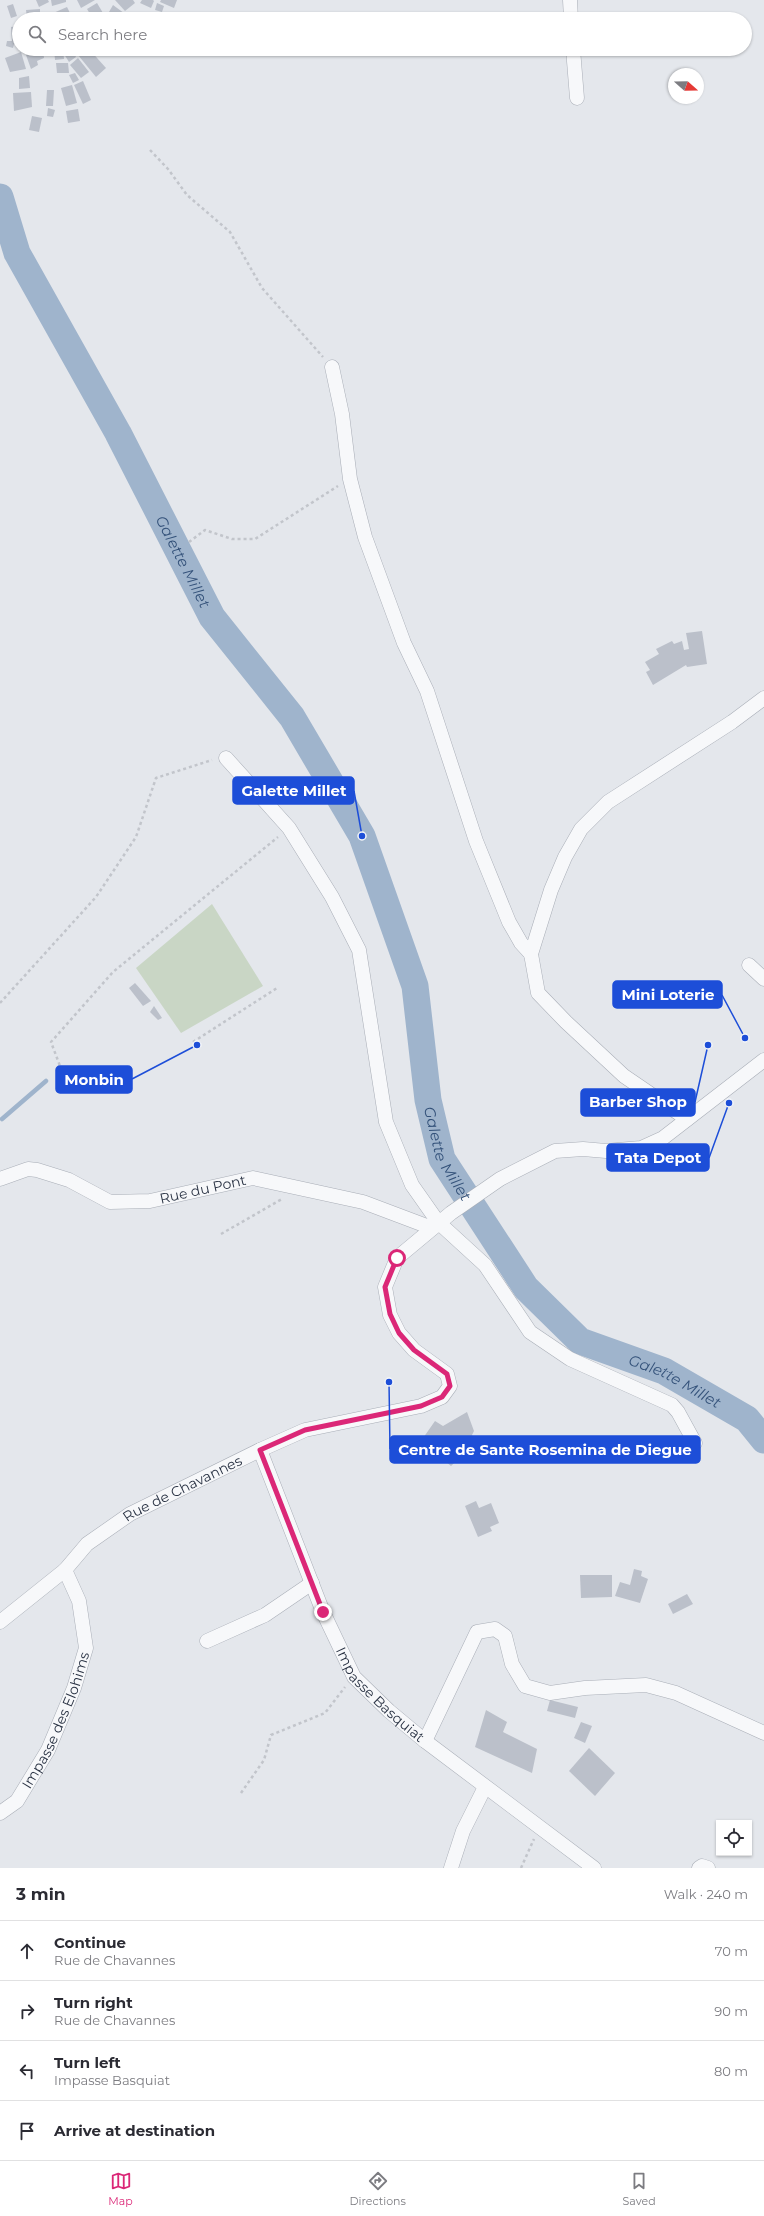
<!DOCTYPE html>
<html lang="en">
<head>
<meta charset="utf-8">
<style>
  body { margin:0; font-family:Montserrat,sans-serif; background:#f7f7f7; color:#2b2b33 }
  .controls { position:absolute; right:12px; bottom:12px; display:grid; overflow:hidden; border-radius:0px; box-shadow:0 1px 3px #0004 }
  .controls button { width:36px; height:36px; display:grid; place-items:center; padding:0; border:0; border-bottom:1px solid #e1e1e2; background:#fff; color:#2b2b33; font:20px sans-serif }
  .compass { position:absolute; left:668px; top:68px; width:36px; height:36px; border-radius:50%; background:#fff; box-shadow:0 1px 3px #0004; rotate:110deg }
  .stop { position:absolute; width:12px; height:12px; margin:-9px; border:3px solid #db2777; border-radius:50%; background:#fff }
  .stop.end { background:#db2777; border-color:#fff; box-shadow:0 1px 4px #0008 }
  .list { margin:0; padding:0; list-style:none }
  h2 { display:flex; justify-content:space-between; align-items:center; height:52px; margin:0; padding:0 16px; font-size:17px }
  h2 small { font-size:13px; font-weight:400; color:#7c7c81 }
  .list li { display:grid; grid-template-columns:26px 1fr auto; gap:12px; align-items:center; box-sizing:border-box; height:60px; padding:0 16px; border-top:1px solid #e1e1e2 }
  .list b { display:block; font-size:15px; white-space:nowrap }
  .list p { margin:0; font-size:13px; white-space:nowrap; color:#7c7c81 }
  .list em { font-size:13px; font-style:normal; color:#7c7c81 }
  .icon { flex:none; width:22px; height:22px; fill:none; stroke:currentColor; stroke-width:2; stroke-linecap:round; stroke-linejoin:round }
  .map { position:relative; flex:none; width:764px; height:1868px; overflow:hidden }
  .search { position:absolute; background:#fff; box-shadow:0 1px 3px #0004; left:12px; right:12px; top:12px; height:44px; display:flex; align-items:center; gap:10px; box-sizing:border-box; padding:0 14px; border-radius:22px; color:#7c7c81; font-size:15px }
  .sheet { height:292px; background:#fff }
  nav { display:flex; justify-content:space-around; align-items:center; box-sizing:border-box; height:56px; border-top:1px solid #e1e1e2; background:#fff; font-size:11px; color:#7c7c81 }
  nav a { display:grid; justify-items:center; gap:2px }
  nav .on { color:#db2777 }
  .map>svg:first-child { display:block }
  .green { fill:#c9d6c5 }
  .lines { fill:none; stroke-linecap:round; stroke-linejoin:round }
  .stream { stroke:#9fb4cc; stroke-width:4.5 }
  .river { stroke:#9fb4cc; stroke-width:27 }
  .building { fill:#bbc0ca }
  .minor-casing { stroke:#a9aeb7; stroke-width:15 }
  .path { stroke:#c2c5cb; stroke-width:2.5; stroke-dasharray:3 3; stroke-linecap:butt }
  .minor { stroke:#f7f8fa; stroke-width:14 }
  .route { stroke:#db2777; stroke-width:5 }
  .labels { text-anchor:middle; dominant-baseline:central; stroke-width:3.5; stroke-linejoin:round; paint-order:stroke }
  .street-label { font-size:14px; fill:#2b3445; stroke:#f4f6f9 }
  .water-label { font-size:15px; font-style:italic; fill:#34527a; stroke:#f4f6f9 }
  .leader { fill:none; stroke:#1d4ed8; stroke-width:1.5 }
  .callout-dot { fill:#1d4ed8; stroke:#f4f6f9; stroke-width:1.5 }
  .callout { fill:#1d4ed8; stroke:#1d4ed8; stroke-width:1.5 }
  .callout-label { font-size:15px; text-anchor:middle; font-weight:bold; fill:#fff }
</style>
</head>
<body>
<div class="map">
<svg width="764" height="1868" viewBox="0 0 764 1868">
  <rect width="100%" height="100%" fill="#e4e7ec"/>
  <path class="green" d="M212,904L263,986L181,1033L136,968Z"/>
  <g class="lines">
    <path class="stream" d="M2,1119L46,1081"/>
    <path class="river" id="s1" d="M0,197L17,253L118,433L212,617L292,717L362,836L415,986L428,1100L442,1159L526,1288L580,1341L664,1371L747,1419L764,1440"/>
  </g>
  <g class="building">
    <path d="M36,0H48L49,2L39,7Z"/>
    <path d="M51,0H66V2L52,6Z"/>
    <path d="M77,0H95L81,8Z"/>
    <path d="M115,0H133L135,3L125,11Z"/>
    <path d="M142,0H153L154,1L151,8L140,3Z"/>
    <path d="M161,0H177L174,8L160,2Z"/>
    <path d="M97,3L106,18L105,19H93L87,9Z"/>
    <path d="M157,3L164,6L162,12L155,10Z"/>
    <path d="M13,4L17,16L11,18L7,6Z"/>
    <path d="M113,5L132,19H119L109,12Z"/>
    <path d="M67,7L73,19H54L51,14Z"/>
    <path d="M40,9V19H27L26,10Z"/>
    <path d="M84,13L88,19H74Z"/>
    <path d="M19,26V44H14L13,48L6,46L7,41H12L11,27Z"/>
    <path d="M30,49L43,50L44,58L37,61L38,65L31,69L26,55L31,53Z"/>
    <path d="M54,49H63L64,59L55,60Z"/>
    <path d="M72,49L76,57L69,62L64,54Z"/>
    <path d="M84,49H89L106,68L96,77L78,55Z"/>
    <path d="M21,52L26,69L10,72L5,58Z"/>
    <path d="M78,58L89,72L81,78L70,65Z"/>
    <path d="M56,63H68L69,73H57Z"/>
    <path d="M75,73L79,80L73,83L69,75Z"/>
    <path d="M29,76L30,88L19,89V78Z"/>
    <path d="M83,81L91,100L83,104L74,85Z"/>
    <path d="M72,85L77,103L66,106L61,88Z"/>
    <path d="M47,90H54L53,106H46Z"/>
    <path d="M31,92L32,107L14,111L13,93Z"/>
    <path d="M48,108L55,110L53,117L47,116Z"/>
    <path d="M78,109L80,121L68,123L66,111Z"/>
    <path d="M32,116L42,118L39,132L29,130Z"/>
    <path d="M702,631L707,664L687,667L686,665L653,685L646,672L650,670L645,662L659,654L656,649L672,641L674,644L682,641L684,650L689,649L686,633Z"/>
    <path d="M135,983L151,1001L143,1006L129,988Z"/>
    <path d="M154,1006L162,1018L158,1020L150,1012Z"/>
    <path d="M467,1412L474,1431L472,1435L475,1443L451,1466L421,1441L435,1421L443,1426Z"/>
    <path d="M476,1501L479,1508L491,1503L499,1523L490,1527L492,1531L478,1537L465,1506Z"/>
    <path d="M634,1569L642,1571L641,1576L648,1579L640,1603L615,1596L620,1582L630,1585Z"/>
    <path d="M580,1575H612V1597L581,1598Z"/>
    <path d="M687,1594L693,1604L673,1614L668,1604Z"/>
    <path d="M550,1700L578,1707L575,1718L547,1711Z"/>
    <path d="M486,1710L507,1722L503,1732L537,1749L532,1773L475,1747Z"/>
    <path d="M581,1722L592,1726L585,1743L574,1738Z"/>
    <path d="M589,1748L615,1773L595,1796L569,1771Z"/>
  </g>
  <g class="lines">
    <g class="minor-casing">
      <g id="minor">
        <path d="M570,0L571,19"/>
        <path d="M573,49L577,98"/>
        <path d="M332,367L342,414L350,479L365,537L404,643L427,691L476,841L509,922L521,943L531,954"/>
        <path d="M226,758L289,828L332,897L359,950L386,1122L412,1185L438,1222L485,1265L530,1332L570,1359L672,1405L678,1412L695,1443"/>
        <path d="M749,965L764,979"/>
        <path d="M687,1119L624,1076L566,1022L538,993L531,954L551,890L565,857L581,829L608,802L732,722L764,698"/>
        <path id="s2" d="M0,1179L28,1169L37,1170L69,1180L110,1202L150,1201L253,1178L363,1202L432,1228"/>
        <path id="s3" d="M260,1450L323,1612L354,1677L389,1711L425,1741L594,1868"/>
        <path id="s4" d="M0,1622L65,1570L87,1544L130,1514L260,1450L305,1430L421,1406L442,1397L450,1386L447,1374L414,1350L399,1333L390,1315L385,1287L397,1258L451,1213L500,1179L555,1151L583,1149L606,1151L641,1148L663,1138L764,1060"/>
        <path d="M207,1641L265,1615L312,1583"/>
        <path d="M425,1741L477,1632L495,1629L505,1636L512,1664L525,1686L550,1693L585,1688L646,1685L676,1693L764,1733"/>
        <path id="s5" d="M0,1813L17,1801L48,1750L74,1688L86,1648L79,1601L65,1570"/>
        <path d="M451,1868L463,1831L485,1787"/>
        <path d="M699,1868L702,1866L708,1868"/>
      </g>
    </g>
    <g class="path">
      <path d="M150,150L168,169L187,195L230,232L262,288L323,357"/>
      <path d="M189,542L205,530L232,539H255L338,486"/>
      <path d="M0,1003L96,897L136,837L156,778L212,760"/>
      <path d="M193,1042L277,988"/>
      <path d="M66,1082L51,1042L113,972L278,837"/>
      <path d="M221,1234L282,1199"/>
      <path d="M241,1793L264,1760L271,1735L325,1713L345,1687"/>
      <path d="M521,1868L534,1839"/>
    </g>
    <use href="#minor" class="minor"/>
  </g>
  <g class="lines">
    <path class="route" d="M323,1612L260,1450L305,1430L421,1406L442,1397L450,1386L447,1374L414,1350L399,1333L390,1314L385,1287L397,1258"/>
  </g>
  <g class="labels">
    <g class="street-label">
      <text stroke="none"><textPath href="#s2" startOffset="213">Rue du Pont</textPath></text>
      <text stroke="none"><textPath href="#s4" startOffset="228">Rue de Chavannes</textPath></text>
      <text stroke="none"><textPath href="#s3" startOffset="276">Impasse Basquiat</textPath></text>
      <text stroke="none"><textPath href="#s5" startOffset="111">Impasse des Elohims</textPath></text>
    </g>
    <g class="water-label">
      <text stroke="none"><textPath href="#s1" startOffset="409">Galette Millet</textPath></text>
      <text stroke="none"><textPath href="#s1" startOffset="1069">Galette Millet</textPath></text>
      <text stroke="none"><textPath href="#s1" startOffset="1405">Galette Millet</textPath></text>
    </g>
  </g>
  <path class="leader" d="M362 836L354 791M745 1038L722 995M197 1045L132 1079M708 1045L695 1102M729 1103L709 1158M389 1382L390 1449"/>
  <g class="callout-dot">
    <circle cx="362" cy="836" r="4"/>
    <circle cx="745" cy="1038" r="4"/>
    <circle cx="197" cy="1045" r="4"/>
    <circle cx="708" cy="1045" r="4"/>
    <circle cx="729" cy="1103" r="4"/>
    <circle cx="389" cy="1382" r="4"/>
  </g>
  <g class="callout">
    <rect x="233" y="777" width="121" height="27" rx="4"/>
    <rect x="613" y="981" width="109" height="27" rx="4"/>
    <rect x="56" y="1066" width="76" height="27" rx="4"/>
    <rect x="581" y="1089" width="114" height="27" rx="4"/>
    <rect x="607" y="1144" width="102" height="27" rx="4"/>
    <rect x="390" y="1436" width="310" height="27" rx="4"/>
  </g>
  <g class="callout-label">
    <text x="294" y="796">Galette Millet</text>
    <text x="668" y="1000">Mini Loterie</text>
    <text x="94" y="1085">Monbin</text>
    <text x="638" y="1107">Barber Shop</text>
    <text x="658" y="1163">Tata Depot</text>
    <text x="545" y="1455">Centre de Sante Rosemina de Diegue</text>
  </g>
</svg>
<div class="controls">
<button><svg class="icon" aria-label="locate" viewBox="0 0 24 24"><circle cx="12" cy="12" r="6"/><path d="M12 2v4M12 18v4M2 12h4M18 12h4"/></svg></button>
</div>
<svg class="compass" viewBox="-18 -18 36 36"><path d="M0-13l5 13h-10z" fill="#e53935"/><path d="M0 13l5-13h-10z" fill="#7c7c81"/></svg>
<div class="stop" style="left:397px;top:1258px"></div>
<div class="stop end" style="left:323px;top:1612px"></div>
<div class="search"><svg class="icon" aria-label="search" viewBox="0 0 24 24"><circle cx="10" cy="10" r="6"/><path d="M15 15l6 6"/></svg>Search here</div>
</div>
<section class="sheet">
<h2>3 min<small>Walk · 240 m</small></h2>
<ul class="list">
<li><svg class="icon" aria-label="ahead" viewBox="0 0 24 24"><path d="M12 20V5M6 11l6-6 6 6"/></svg><div><b>Continue</b><p>Rue de Chavannes</p></div><em>70 m</em></li>
<li><svg class="icon" aria-label="right" viewBox="0 0 24 24"><path d="M7 20v-9h11M14 6l5 5-5 5"/></svg><div><b>Turn right</b><p>Rue de Chavannes</p></div><em>90 m</em></li>
<li><svg class="icon" aria-label="left" viewBox="0 0 24 24"><path d="M17 20v-9H6M10 6l-5 5 5 5"/></svg><div><b>Turn left</b><p>Impasse Basquiat</p></div><em>80 m</em></li>
<li><svg class="icon" aria-label="arrive" viewBox="0 0 24 24"><path d="M6 21V4h12l-3 4 3 4H6"/></svg><div><b>Arrive at destination</b></div></li>
</ul>
</section>
<nav>
<a class="on"><svg class="icon" aria-label="map" viewBox="0 0 24 24"><path d="M3 6l6-2 6 2 6-2v14l-6 2-6-2-6 2zM9 4v14M15 6v14"/></svg>Map</a>
<a><svg class="icon" aria-label="directions" viewBox="0 0 24 24"><path d="M12 3l9 9-9 9-9-9zM9 14v-3h6M13 9l2 2-2 2"/></svg>Directions</a>
<a><svg class="icon" aria-label="saved" viewBox="0 0 24 24"><path d="M7 4h10v16l-5-4-5 4z"/></svg>Saved</a>
</nav>
</body>
</html>
